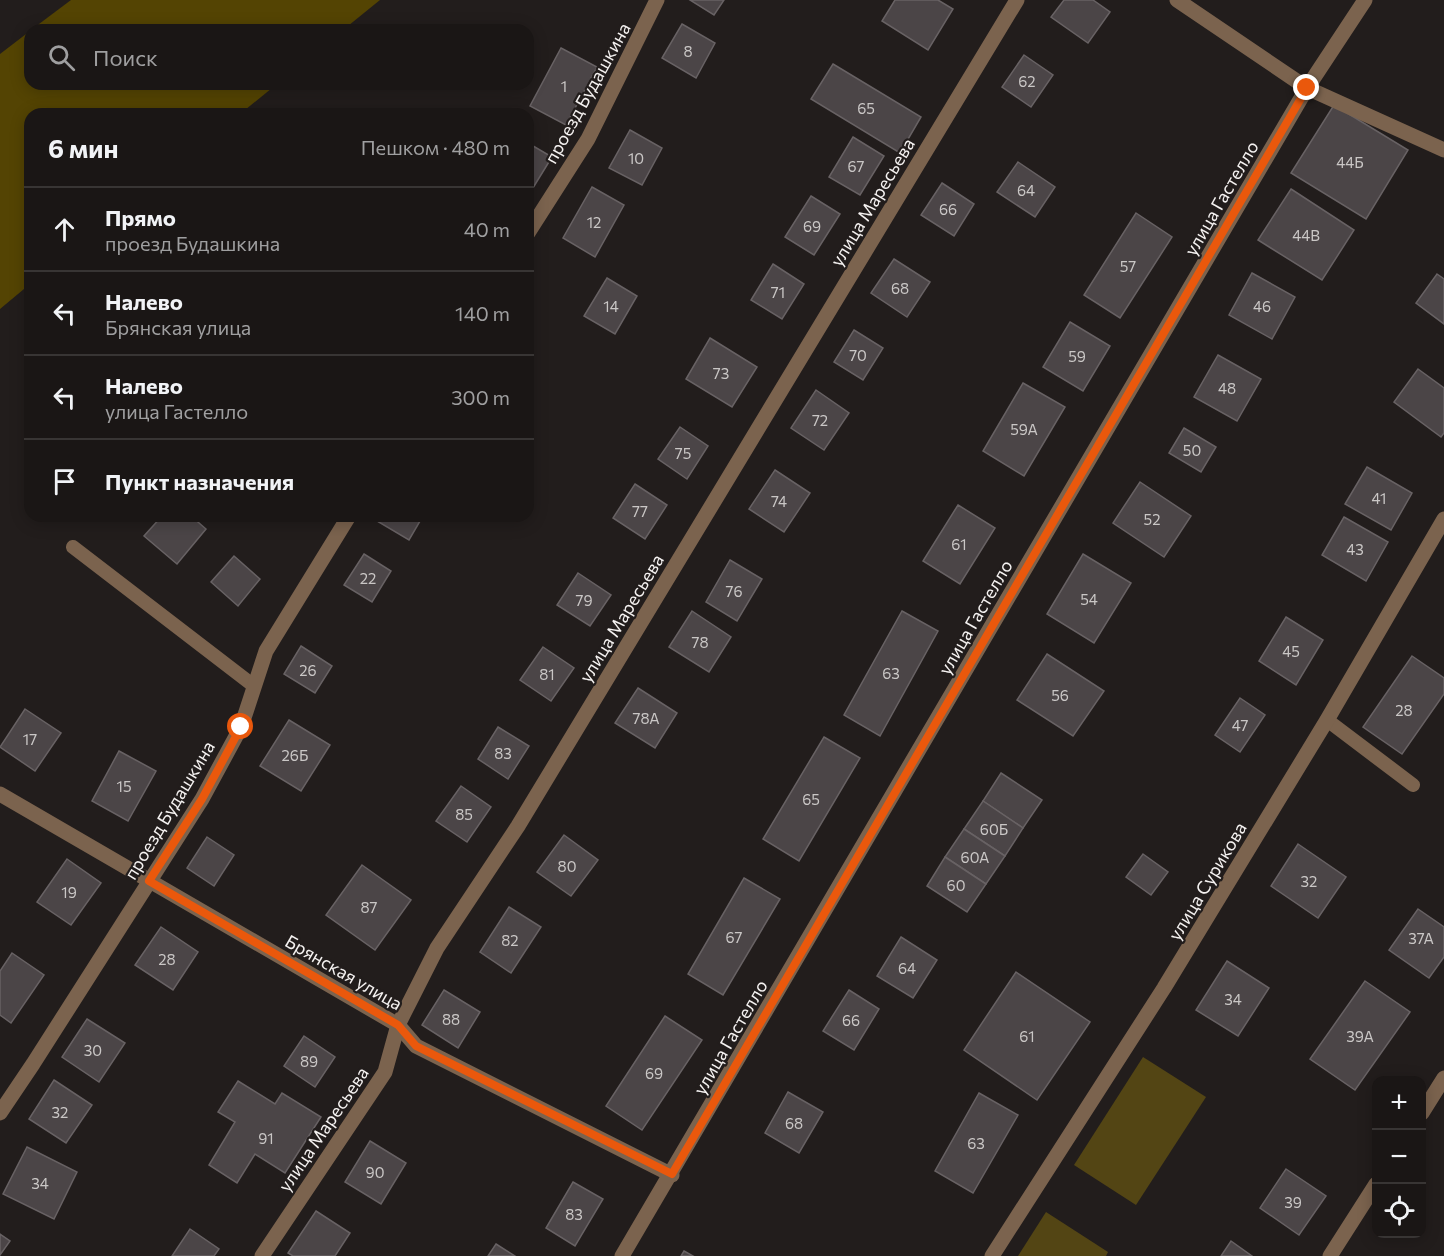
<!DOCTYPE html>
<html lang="ru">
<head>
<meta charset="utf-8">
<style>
  body { margin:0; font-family:Commissioner,sans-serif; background:#231f1e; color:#f1f3f6 }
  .controls { position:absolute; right:18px; bottom:18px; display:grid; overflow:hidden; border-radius:12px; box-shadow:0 3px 15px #0003 }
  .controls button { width:54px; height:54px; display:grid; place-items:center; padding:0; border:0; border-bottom:2px solid #383534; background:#1a1615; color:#f1f3f6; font:30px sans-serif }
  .stop { position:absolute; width:18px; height:18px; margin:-14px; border:4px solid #ea580c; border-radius:50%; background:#fff }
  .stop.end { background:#ea580c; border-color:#fff; box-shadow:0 2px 6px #0008 }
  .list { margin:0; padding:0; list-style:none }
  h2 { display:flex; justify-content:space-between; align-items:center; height:78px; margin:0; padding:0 24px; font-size:26px }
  h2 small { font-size:20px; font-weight:400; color:#9f9fa0 }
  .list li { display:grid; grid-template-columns:39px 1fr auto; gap:18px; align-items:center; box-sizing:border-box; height:84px; padding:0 24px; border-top:2px solid #383534 }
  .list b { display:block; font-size:22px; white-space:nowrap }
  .list p { margin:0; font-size:20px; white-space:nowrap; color:#9f9fa0 }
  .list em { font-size:20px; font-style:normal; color:#9f9fa0 }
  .icon { flex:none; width:33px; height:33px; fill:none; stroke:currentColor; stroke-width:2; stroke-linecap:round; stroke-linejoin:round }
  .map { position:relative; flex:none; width:1444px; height:1256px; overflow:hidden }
  .search { position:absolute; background:#1a1615; box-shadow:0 3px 15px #0003; left:24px; top:24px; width:510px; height:66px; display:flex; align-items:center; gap:15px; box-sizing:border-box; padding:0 21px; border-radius:18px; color:#9f9fa0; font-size:22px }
  .panel { position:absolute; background:#1a1615; box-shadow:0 3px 15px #0003; left:24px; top:108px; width:510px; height:414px; border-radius:18px }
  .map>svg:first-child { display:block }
  .green { fill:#534514 }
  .forest { fill:#544403 }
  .building { fill:#4b4547; stroke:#686264; stroke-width:1.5 }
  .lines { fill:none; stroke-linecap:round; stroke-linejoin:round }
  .service { stroke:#7b634e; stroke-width:14 }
  .minor { stroke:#7b634e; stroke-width:15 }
  .route { stroke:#ea580c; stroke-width:8 }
  .labels { text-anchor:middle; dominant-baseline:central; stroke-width:4.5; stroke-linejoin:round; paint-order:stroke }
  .number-label { font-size:15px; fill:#cac7c6 }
  .street-label { font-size:18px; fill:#f5f2f1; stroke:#221d1c }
</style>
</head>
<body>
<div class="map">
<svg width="1444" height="1256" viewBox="0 0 1444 1256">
  <rect width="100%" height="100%" fill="#221d1c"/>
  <g class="green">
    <path d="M1143,1057L1206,1097L1136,1205L1074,1165Z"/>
    <path d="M1046,1212L1108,1252L1106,1256H1018Z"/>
  </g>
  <g class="forest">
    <path d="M71,0H380L343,30H31Z"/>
    <path d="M30,31V84H277L240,114H30V284L0,309V54Z"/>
  </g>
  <g class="building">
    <path d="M690,0H724L714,15Z"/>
    <path d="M895,0H938L953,9L928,50L882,21Z"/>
    <path d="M1064,0H1093L1110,12L1088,43L1051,17Z"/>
    <path d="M682,24L715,43L696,78L662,58Z"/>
    <path d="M561,48L597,67L566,125L530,106Z"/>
    <path d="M1024,55L1053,75L1031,107L1002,87Z"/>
    <path d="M833,64L921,117L900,153L811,99Z"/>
    <path d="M1334,105L1408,150L1366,219L1291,173Z"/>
    <path d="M630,130L662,148L642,185L609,168Z"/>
    <path d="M853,137L884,156L860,195L829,177Z"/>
    <path d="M528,143L552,157L528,196Z"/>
    <path d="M1018,162L1055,187L1035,217L997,192Z"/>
    <path d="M942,183L974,204L954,236L921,215Z"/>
    <path d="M592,187L624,205L595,257L563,238Z"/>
    <path d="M1291,189L1354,230L1322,280L1258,240Z"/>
    <path d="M811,196L840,214L814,255L785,237Z"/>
    <path d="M1136,213L1172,237L1120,318L1084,295Z"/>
    <path d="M894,259L930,282L907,317L871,293Z"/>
    <path d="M773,264L804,284L782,319L751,300Z"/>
    <path d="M1252,273L1295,297L1272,339L1229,315Z"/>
    <path d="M1437,274L1444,279V324L1416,303Z"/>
    <path d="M607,278L637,296L615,334L584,316Z"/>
    <path d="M1070,322L1110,346L1083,391L1043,367Z"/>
    <path d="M854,330L883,348L863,380L834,362Z"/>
    <path d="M710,338L757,367L732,407L686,379Z"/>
    <path d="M1218,355L1261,379L1237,421L1194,397Z"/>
    <path d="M1418,369L1444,388V433L1441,437L1394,402Z"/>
    <path d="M1023,383L1065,407L1024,476L983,451Z"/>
    <path d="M816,390L849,413L824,450L791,428Z"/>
    <path d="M680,427L708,446L687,479L658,459Z"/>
    <path d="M1184,428L1216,447L1201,472L1169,453Z"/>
    <path d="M1367,467L1412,493L1391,530L1345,504Z"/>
    <path d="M775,470L810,493L784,532L749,509Z"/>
    <path d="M1140,482L1191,516L1164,557L1113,523Z"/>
    <path d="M635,484L667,505L645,539L613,518Z"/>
    <path d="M958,505L995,528L960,584L923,561Z"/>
    <path d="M162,516H191L206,529L177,564L144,536Z"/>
    <path d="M380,516H423L409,540L377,521Z"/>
    <path d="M1344,517L1388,542L1366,581L1322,555Z"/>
    <path d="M364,554L391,571L372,602L344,585Z"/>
    <path d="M1083,554L1131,583L1094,643L1047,614Z"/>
    <path d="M234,556L260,579L238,606L211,582Z"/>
    <path d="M730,560L762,579L737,621L706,602Z"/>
    <path d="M578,573L611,595L590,626L557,605Z"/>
    <path d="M692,611L731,637L709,672L669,647Z"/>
    <path d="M902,611L938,631L880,736L844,715Z"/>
    <path d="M1286,617L1323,640L1296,685L1259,661Z"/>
    <path d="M301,646L332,666L315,693L284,674Z"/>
    <path d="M543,647L574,668L551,701L520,680Z"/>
    <path d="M1047,654L1104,691L1073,736L1017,700Z"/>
    <path d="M1412,656L1444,678V694L1402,754L1363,727Z"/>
    <path d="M638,688L677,713L655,748L615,723Z"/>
    <path d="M1240,698L1265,715L1240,752L1215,735Z"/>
    <path d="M25,709L61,733L35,771L0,747Z"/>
    <path d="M289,720L330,745L301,791L260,766Z"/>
    <path d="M498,727L529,746L508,779L478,759Z"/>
    <path d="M824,737L860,758L799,861L763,839Z"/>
    <path d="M119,751L156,771L128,821L92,801Z"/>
    <path d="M1001,773L1042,800L1023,828L983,801Z"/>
    <path d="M461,786L491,807L467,842L436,821Z"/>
    <path d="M983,801L1023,828L1005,856L964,829Z"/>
    <path d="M964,829L1005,856L986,884L945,857Z"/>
    <path d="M564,835L598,860L571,896L537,872Z"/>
    <path d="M207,837L234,855L214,886L187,868Z"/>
    <path d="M1298,844L1346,877L1318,918L1271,886Z"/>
    <path d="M1143,854L1168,872L1151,895L1126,877Z"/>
    <path d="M945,857L986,884L967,912L927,886Z"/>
    <path d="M67,859L101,883L71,925L37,902Z"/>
    <path d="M362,865L411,900L375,950L326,915Z"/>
    <path d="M744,878L780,899L723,995L688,974Z"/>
    <path d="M509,907L541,927L511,973L480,952Z"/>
    <path d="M1418,909L1444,927V957L1429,978L1389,950Z"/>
    <path d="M161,927L198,952L173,990L135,965Z"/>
    <path d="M901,937L937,960L913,998L877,976Z"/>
    <path d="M12,953L44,975L11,1023L0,1015V971Z"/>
    <path d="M1227,961L1269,988L1238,1036L1196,1010Z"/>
    <path d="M1016,972L1090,1022L1037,1100L964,1050Z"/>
    <path d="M1365,981L1410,1012L1355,1090L1310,1059Z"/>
    <path d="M444,990L480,1012L458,1048L422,1025Z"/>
    <path d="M849,990L879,1009L854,1050L823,1031Z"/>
    <path d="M665,1016L702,1040L642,1130L606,1106Z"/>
    <path d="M87,1019L125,1043L99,1082L62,1057Z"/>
    <path d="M304,1036L335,1057L315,1087L284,1066Z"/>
    <path d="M54,1080L92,1105L66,1143L29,1119Z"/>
    <path d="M238,1081L275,1104L282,1093L321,1117L285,1173L255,1154L237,1183L209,1165L235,1122L218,1112Z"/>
    <path d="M788,1092L823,1112L799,1153L765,1133Z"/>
    <path d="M979,1093L1018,1115L973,1193L935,1171Z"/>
    <path d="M370,1141L406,1163L381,1204L345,1182Z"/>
    <path d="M27,1147L77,1172L54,1219L3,1194Z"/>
    <path d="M1286,1169L1326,1196L1299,1235L1260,1208Z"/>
    <path d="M573,1182L603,1199L575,1246L546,1228Z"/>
    <path d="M316,1211L350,1233L335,1256H293L288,1253Z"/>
    <path d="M190,1229L219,1249L214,1256H172Z"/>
    <path d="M0,1234L10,1241L0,1255Z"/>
    <path d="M1231,1241L1252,1256H1221Z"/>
    <path d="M496,1244L515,1256H488Z"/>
    <path d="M684,1251L693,1256H681Z"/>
  </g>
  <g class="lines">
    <g class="service">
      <path d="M73,547L254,686"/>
      <path d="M1327,720L1413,785"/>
    </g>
    <g class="minor">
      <path d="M1177,0L1307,88L1444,150"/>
      <path d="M528,233L588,139L657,0"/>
      <path d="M0,794L398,1025L416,1046L672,1175"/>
      <path d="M0,1113L33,1064L202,799L241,727L266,651L349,516"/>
      <path d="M1422,1113L1444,1078"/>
      <path d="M262,1256L385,1072L398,1025L437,948L518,826L1017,0"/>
      <path d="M622,1256L1307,88L1365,0"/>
      <path d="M992,1256L1164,988L1327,720L1444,519"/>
      <path d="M1330,1256L1376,1184"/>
    </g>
  </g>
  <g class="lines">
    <path class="route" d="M241,727L202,799L149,881L398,1025L416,1046L672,1174L1307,88"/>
  </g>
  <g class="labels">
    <g class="number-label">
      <text x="688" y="51">8</text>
      <text x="1027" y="81">62</text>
      <text x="564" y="86">1</text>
      <text x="866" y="108">65</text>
      <text x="636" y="158">10</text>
      <text x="1350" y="162">44Б</text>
      <text x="856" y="166">67</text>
      <text x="1026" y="190">64</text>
      <text x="948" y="209">66</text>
      <text x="594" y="222">12</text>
      <text x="812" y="226">69</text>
      <text x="1306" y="235">44В</text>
      <text x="1128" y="266">57</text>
      <text x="900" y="288">68</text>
      <text x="778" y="292">71</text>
      <text x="611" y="306">14</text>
      <text x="1262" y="306">46</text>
      <text x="858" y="355">70</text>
      <text x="1077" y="356">59</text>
      <text x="721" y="373">73</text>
      <text x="1227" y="388">48</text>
      <text x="820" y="420">72</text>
      <text x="1024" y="429">59А</text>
      <text x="1192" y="450">50</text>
      <text x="683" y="453">75</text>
      <text x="1379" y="498">41</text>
      <text x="779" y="501">74</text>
      <text x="640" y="511">77</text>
      <text x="1152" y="519">52</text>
      <text x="959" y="544">61</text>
      <text x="1355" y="549">43</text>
      <text x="368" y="578">22</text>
      <text x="734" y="591">76</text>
      <text x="1089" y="599">54</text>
      <text x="584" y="600">79</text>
      <text x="700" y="642">78</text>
      <text x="1291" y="651">45</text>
      <text x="308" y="670">26</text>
      <text x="891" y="673">63</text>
      <text x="547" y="674">81</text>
      <text x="1060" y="695">56</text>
      <text x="1404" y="710">28</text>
      <text x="646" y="718">78А</text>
      <text x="1240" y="725">47</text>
      <text x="30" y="739">17</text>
      <text x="503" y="753">83</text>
      <text x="295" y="755">26Б</text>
      <text x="124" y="786">15</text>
      <text x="811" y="799">65</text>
      <text x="464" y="814">85</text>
      <text x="994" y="829">60Б</text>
      <text x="975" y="857">60А</text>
      <text x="567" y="866">80</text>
      <text x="1309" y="881">32</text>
      <text x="956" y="885">60</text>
      <text x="69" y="892">19</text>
      <text x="369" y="907">87</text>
      <text x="734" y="937">67</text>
      <text x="1421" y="938">37А</text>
      <text x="510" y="940">82</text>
      <text x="167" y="959">28</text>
      <text x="907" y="968">64</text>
      <text x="1233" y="999">34</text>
      <text x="451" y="1019">88</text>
      <text x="851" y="1020">66</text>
      <text x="1027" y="1036">61</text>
      <text x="1360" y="1036">39А</text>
      <text x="93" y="1050">30</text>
      <text x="309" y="1061">89</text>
      <text x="654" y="1073">69</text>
      <text x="60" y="1112">32</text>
      <text x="794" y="1123">68</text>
      <text x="266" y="1138">91</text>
      <text x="976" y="1143">63</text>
      <text x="375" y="1172">90</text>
      <text x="40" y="1183">34</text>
      <text x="1293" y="1202">39</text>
      <text x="574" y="1214">83</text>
    </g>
    <g class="street-label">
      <text transform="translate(587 93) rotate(-61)">проезд Будашкина</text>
      <text transform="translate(1221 198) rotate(-60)">улица Гастелло</text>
      <text transform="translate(872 202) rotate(-59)">улица Маресьева</text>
      <text transform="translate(975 617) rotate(-60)">улица Гастелло</text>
      <text transform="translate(621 618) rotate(-59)">улица Маресьева</text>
      <text transform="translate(169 810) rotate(-59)">проезд Будашкина</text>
      <text transform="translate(1207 881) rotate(-59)">улица Сурикова</text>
      <text transform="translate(344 972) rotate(30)">Брянская улица</text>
      <text transform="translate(730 1037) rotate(-60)">улица Гастелло</text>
      <text transform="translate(323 1129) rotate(-56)">улица Маресьева</text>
    </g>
  </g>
</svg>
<div class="controls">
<button>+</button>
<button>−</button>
<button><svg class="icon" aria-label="locate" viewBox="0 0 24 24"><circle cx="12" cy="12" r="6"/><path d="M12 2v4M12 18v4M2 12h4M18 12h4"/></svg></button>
</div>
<div class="stop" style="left:241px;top:727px"></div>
<div class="stop end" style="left:1307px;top:88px"></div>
<div class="search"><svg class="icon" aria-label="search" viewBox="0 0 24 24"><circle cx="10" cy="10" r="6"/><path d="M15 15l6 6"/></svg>Поиск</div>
<section class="panel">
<h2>6 мин<small>Пешком · 480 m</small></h2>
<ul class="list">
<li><svg class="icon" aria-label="ahead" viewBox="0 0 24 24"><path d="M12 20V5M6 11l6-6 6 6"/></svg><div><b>Прямо</b><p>проезд Будашкина</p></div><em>40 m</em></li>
<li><svg class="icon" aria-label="left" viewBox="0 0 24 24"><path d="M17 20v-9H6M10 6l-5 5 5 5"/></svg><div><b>Налево</b><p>Брянская улица</p></div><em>140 m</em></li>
<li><svg class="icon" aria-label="left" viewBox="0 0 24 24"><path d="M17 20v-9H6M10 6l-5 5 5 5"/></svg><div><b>Налево</b><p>улица Гастелло</p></div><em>300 m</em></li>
<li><svg class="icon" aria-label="arrive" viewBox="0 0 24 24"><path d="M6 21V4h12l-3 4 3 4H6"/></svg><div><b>Пункт назначения</b></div></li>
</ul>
</section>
</div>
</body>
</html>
